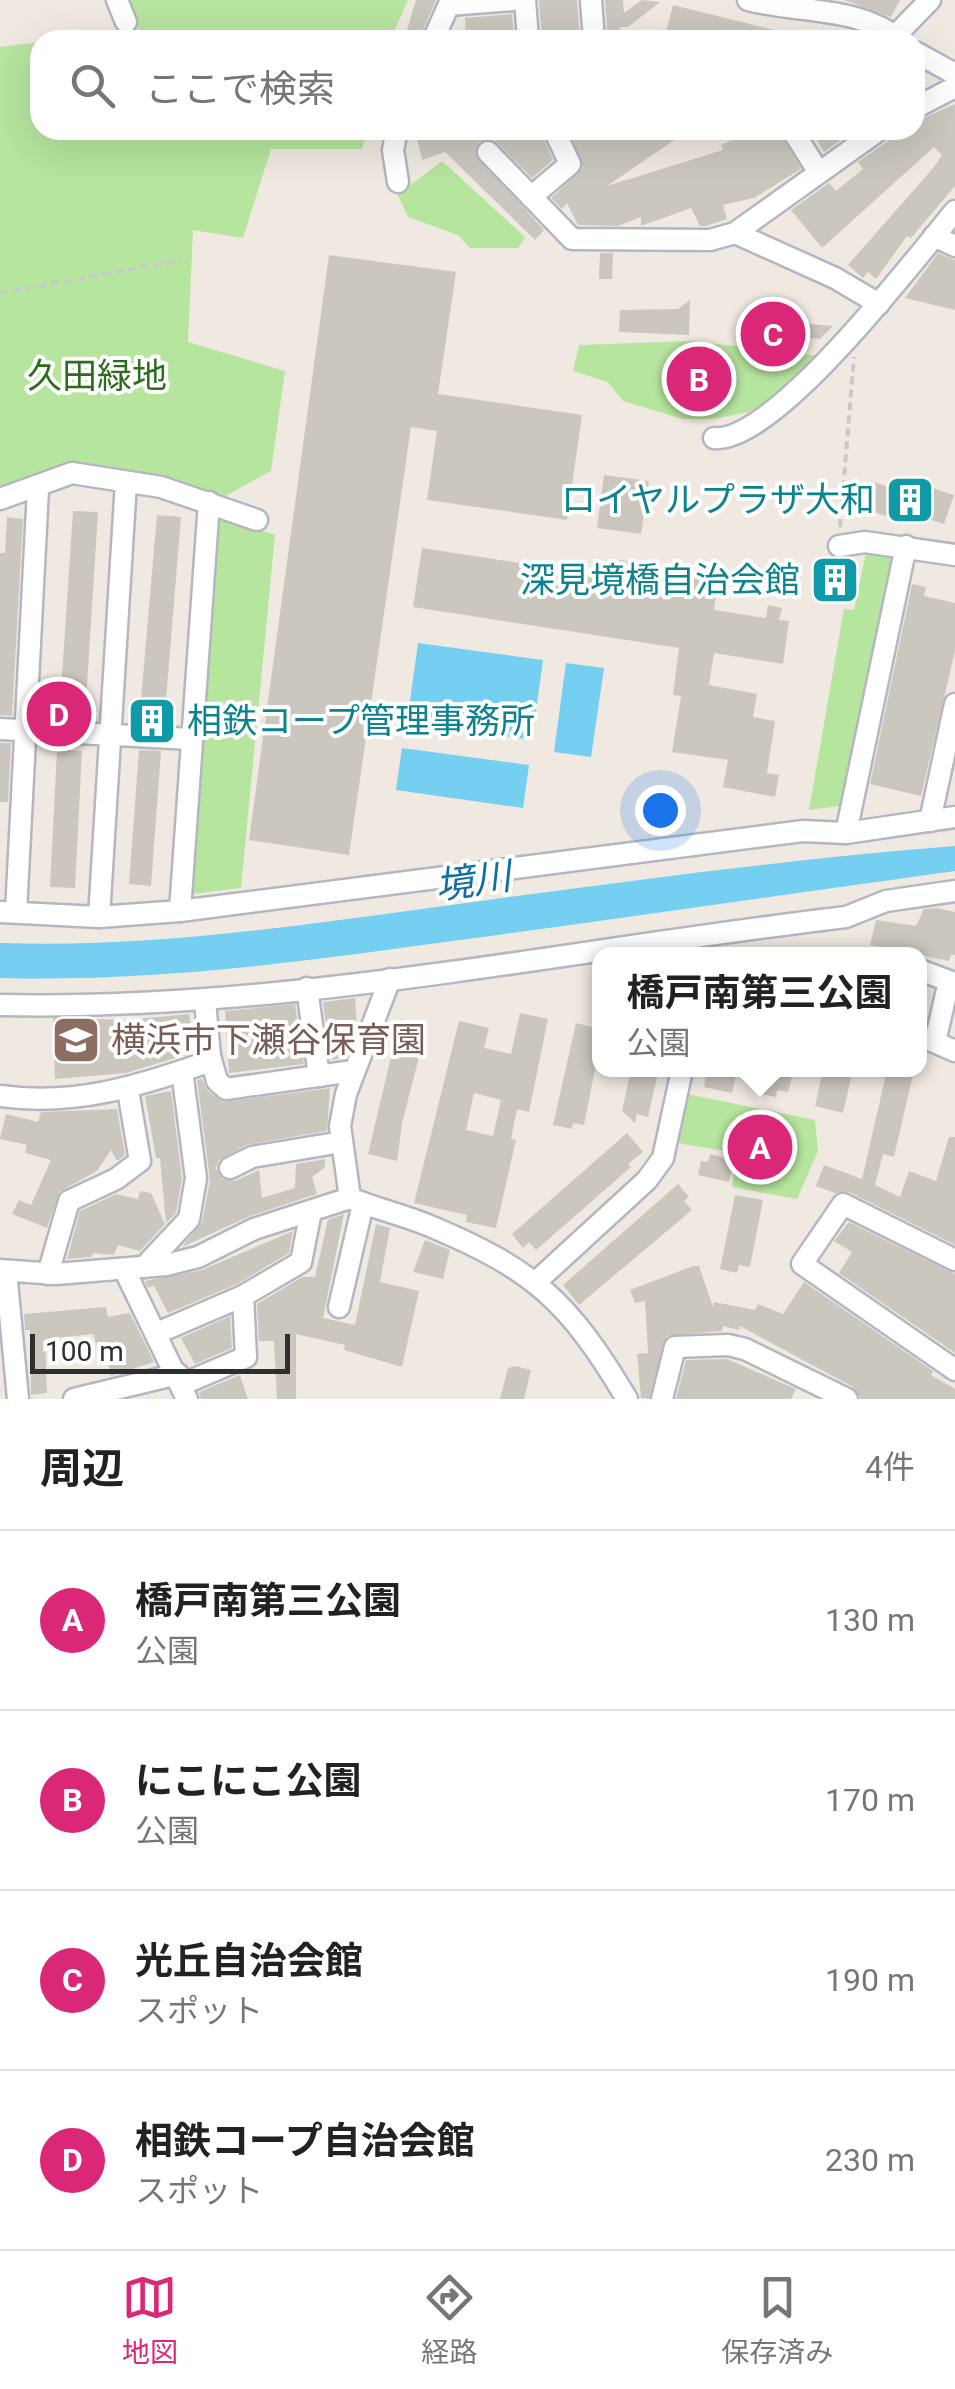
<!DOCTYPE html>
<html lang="ja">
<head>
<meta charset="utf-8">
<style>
  body { margin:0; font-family:Roboto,"Noto Sans JP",sans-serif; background:#f2f2f2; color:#222 }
  .scale { position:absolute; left:30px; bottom:25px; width:260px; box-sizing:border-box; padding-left:10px; border:5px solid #2e2e2e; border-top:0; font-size:28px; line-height:35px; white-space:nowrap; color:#2e2e2e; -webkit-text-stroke:8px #fff; paint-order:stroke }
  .you { position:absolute; left:660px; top:810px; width:35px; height:35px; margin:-25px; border:8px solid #fff; border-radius:50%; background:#1a73e8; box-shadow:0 0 0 15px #1a73e833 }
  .badge { display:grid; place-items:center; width:65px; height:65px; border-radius:50%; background:#db2777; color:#fff; font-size:32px; font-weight:700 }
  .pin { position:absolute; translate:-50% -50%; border:5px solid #fff; box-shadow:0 2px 10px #0006 }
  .popup { position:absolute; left:592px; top:947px; width:335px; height:130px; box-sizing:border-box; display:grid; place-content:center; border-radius:20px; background:#fff; filter:drop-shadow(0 2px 8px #0005); font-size:32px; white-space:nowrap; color:#767676 }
  .popup b { font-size:38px; color:#222 }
  .popup::after { content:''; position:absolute; left:50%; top:100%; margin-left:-20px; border:20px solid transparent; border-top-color:#fff }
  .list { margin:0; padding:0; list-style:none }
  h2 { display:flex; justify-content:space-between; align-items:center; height:130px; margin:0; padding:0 40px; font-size:42px }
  h2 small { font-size:32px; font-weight:400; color:#767676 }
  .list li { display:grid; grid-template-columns:65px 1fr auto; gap:30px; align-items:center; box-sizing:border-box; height:180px; padding:0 40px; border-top:2px solid #e0e0e0 }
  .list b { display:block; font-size:38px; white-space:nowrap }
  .list p { margin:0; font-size:32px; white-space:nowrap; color:#767676 }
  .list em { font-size:32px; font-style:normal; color:#767676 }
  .icon { flex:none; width:55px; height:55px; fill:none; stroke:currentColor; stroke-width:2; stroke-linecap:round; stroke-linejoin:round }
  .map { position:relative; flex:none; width:955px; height:1399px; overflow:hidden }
  .search { position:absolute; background:#fff; box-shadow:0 10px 40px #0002; left:30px; right:30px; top:30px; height:110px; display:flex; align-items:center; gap:25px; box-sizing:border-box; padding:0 35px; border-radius:30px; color:#767676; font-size:38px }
  .sheet { height:850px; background:#fff }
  nav { display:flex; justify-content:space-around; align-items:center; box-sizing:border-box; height:140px; border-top:2px solid #e0e0e0; background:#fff; font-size:28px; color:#767676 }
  nav a { display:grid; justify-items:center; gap:5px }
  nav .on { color:#db2777 }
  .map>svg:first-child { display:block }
  .green { fill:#b6e59e }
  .water { fill:#75cff0 }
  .building { fill:#cbc7bf; fill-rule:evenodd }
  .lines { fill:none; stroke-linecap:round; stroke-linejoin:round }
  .minor-casing { stroke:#b4b7c1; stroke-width:25 }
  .path { stroke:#c9c9c9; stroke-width:4; stroke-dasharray:8 5; stroke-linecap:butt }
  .minor { stroke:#fff; stroke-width:20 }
  .labels { text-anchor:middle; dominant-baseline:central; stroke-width:8; stroke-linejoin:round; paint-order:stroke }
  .park-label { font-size:35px; fill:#2c6e1b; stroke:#fff }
  .culture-label { font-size:35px; fill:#0d838f; stroke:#fff; text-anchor:end }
  .education-label { font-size:35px; fill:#785e54; stroke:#fff; text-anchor:start }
  .water-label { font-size:38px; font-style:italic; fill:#0d6fa3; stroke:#fff }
</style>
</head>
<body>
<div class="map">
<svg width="955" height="1399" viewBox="0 0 955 1399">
  <rect width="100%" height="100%" fill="#efe9e1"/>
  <g class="green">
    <path d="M127,0H408L390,40H53L138,29Z"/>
    <path d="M40,42V130H367L362,149H271L243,238L193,230L188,342L285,371L271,471L222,498L87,478L0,499V47Z"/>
    <path d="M442,161L525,237L518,248H470L458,235L408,217L398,195Z"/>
    <path d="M691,341L820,356L784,391L749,412L713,419H683L623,401L608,382L573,371L579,345Z"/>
    <path d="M219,517L275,535L241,888L192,894Z"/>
    <path d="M867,548L899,550L846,805L809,810L844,609L854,610Z"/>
    <path d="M687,1094L815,1120L818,1151L797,1199L732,1187L737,1153L676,1143Z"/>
  </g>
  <g class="water">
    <path d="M418,643L543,660L532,740L407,723Z"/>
    <path d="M566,663L604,668L591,757L554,752Z"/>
    <path d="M402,748L529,765L523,808L396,790Z"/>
    <path d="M955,846V871C787,894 620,919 452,941C301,962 153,982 0,978V943C143,948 281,928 422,909C600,885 777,860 955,846Z"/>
  </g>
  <g class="building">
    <path d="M416,0H436L420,37L406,33Z"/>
    <path d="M539,0H577L580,40H542Z"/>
    <path d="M605,0H623L624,13L642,0L660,2L628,27H620L621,32H615L619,40H608Z"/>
    <path d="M844,0H900L891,17Z"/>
    <path d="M673,5L794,35V40H664Z"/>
    <path d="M512,14L514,40H466L465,18Z"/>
    <path d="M955,104V186L911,238L907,236L876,279L868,272L863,278L848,265L934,167L942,155L934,147L822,248L791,210L829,183L836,191L863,169L858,162L888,141L893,130H915V122Z"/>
    <path d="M415,130H540L553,160L532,178L493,139L479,142L475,154L544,230L535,240L445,152L422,160Z"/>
    <path d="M569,130H689L607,186L723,150L721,145L756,130H778L801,169L754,198L723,205L727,219L706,226H700L691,208L641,226V217L618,226L578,225L567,203L562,209L551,198L583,168Z"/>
    <path d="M811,130H855L824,152Z"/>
    <path d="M600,253H613L612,279H599Z"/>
    <path d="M938,253L955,260V310L905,298Z"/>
    <path d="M329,255L456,272L438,394L582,415L567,520L427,500L437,431L411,427L349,855L249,840Z"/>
    <path d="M690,300L689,335L619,332L620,310L678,309Z"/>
    <path d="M747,318L833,326L820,339L802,337L801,350L744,344Z"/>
    <path d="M604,475L649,481L641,534L597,528Z"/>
    <path d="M871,481L913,495L917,483L954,495L944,524L908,512L904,522L862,508Z"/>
    <path d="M73,511L98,512L86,701H79L78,719L40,717L41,704L60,705Z"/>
    <path d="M157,515L181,517L164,724L139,722Z"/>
    <path d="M7,517L23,519L12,716L0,715V553H5Z"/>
    <path d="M422,548L617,578L620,560L719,575L714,610L766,618L768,605L782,608L779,620L789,621L783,664L714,653L709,685L757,694L753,717L775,721L767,773L779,775L775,797L723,787L728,760L672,752L681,696L673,695L679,648L413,607Z"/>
    <path d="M912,584L926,587L924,596L955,603V651L921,796L870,784Z"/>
    <path d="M0,743H11L8,802H0Z"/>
    <path d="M57,750L82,751L75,888L50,887Z"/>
    <path d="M139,750L161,751L151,886L129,884Z"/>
    <path d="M937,908L955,912V955L951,954L949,961L870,945L876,920L916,926L924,909Z"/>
    <path d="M355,998L357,1027L352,1040L346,1041V1057L331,1060L323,1002Z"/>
    <path d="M295,1004L304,1064L229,1073L225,1011Z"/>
    <path d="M520,1013L548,1019L529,1112L517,1109L511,1139L516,1140L496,1228L466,1222L467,1215L414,1203L459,1021L489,1028L484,1048L511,1054ZM474,1093L501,1100L493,1136L466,1130Z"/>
    <path d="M189,1014L195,1052L126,1073L55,1079L53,1018L127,1020Z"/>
    <path d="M400,1019L427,1026L402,1123L397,1161L368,1154Z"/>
    <path d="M576,1023L600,1029V1045L584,1125L573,1123L572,1129L553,1125Z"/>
    <path d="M631,1070H647L646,1074L657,1077L648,1117L637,1114L635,1123L622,1111Z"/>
    <path d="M707,1070H737L732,1093L704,1087Z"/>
    <path d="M766,1070H781L780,1074L792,1077L788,1092L777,1090L776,1097L761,1094Z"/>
    <path d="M823,1070H840L839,1075L851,1078L843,1113L815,1106Z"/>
    <path d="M887,1070H914L894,1157L883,1154L875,1185L900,1197L909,1171L936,1181L949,1137H955V1245L849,1192L835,1193L816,1186L824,1165L862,1179Z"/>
    <path d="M202,1079L208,1091L223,1102L330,1088L327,1131L246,1145L219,1160L216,1168L222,1179L235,1181L259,1170L262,1198L295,1188L296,1164L325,1159V1167L312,1177L317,1194L250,1216L182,1247L202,1222L210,1180L197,1080Z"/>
    <path d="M171,1091L182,1178L176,1213L166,1223L160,1158H156L145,1096Z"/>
    <path d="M117,1109L125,1155L117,1161L111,1150L97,1171L59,1192L47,1228L12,1214L19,1200L31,1205L51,1160L25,1153L27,1145L0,1139L6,1114L38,1122L41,1112Z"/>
    <path d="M627,1133L643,1152L628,1164L631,1167L536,1250L529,1242L523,1248L512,1234Z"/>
    <path d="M710,1154L734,1160L729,1182L698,1175L701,1161L708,1162Z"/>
    <path d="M678,1184L689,1197L684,1201L692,1210L579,1305L563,1285Z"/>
    <path d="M140,1191L151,1193L165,1224L140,1251L118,1245L114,1255L93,1253L92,1257L67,1259L80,1211L116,1194L138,1199Z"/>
    <path d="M735,1195L763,1200L750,1267L739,1265L737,1273L720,1269Z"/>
    <path d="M344,1214L323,1318L355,1325L376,1224L390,1228L380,1282L419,1291L402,1367L344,1350L345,1345L296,1334V1399H277L274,1341H259L257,1304L302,1277H315L328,1220Z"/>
    <path d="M849,1222L955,1274V1353L839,1273L852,1252L834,1241Z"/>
    <path d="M293,1231L289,1253L237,1284L168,1313L154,1286L148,1288L145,1281L202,1270Z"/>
    <path d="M425,1240L450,1250L443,1279L413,1272Z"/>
    <path d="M693,1266H699L713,1307L714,1302L755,1310L758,1304L783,1314L804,1282L933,1371L931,1375L955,1389V1399H861L853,1387L740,1326L739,1330L723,1326L722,1331L667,1336L649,1399L641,1398L637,1354L648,1353L645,1301L635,1303L630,1290Z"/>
    <path d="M106,1307L108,1317L130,1313L154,1362L111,1376L107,1357L101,1358L93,1334L45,1339L47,1393L31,1395L30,1330H25L24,1314Z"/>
    <path d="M230,1316L232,1348L195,1364L181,1338Z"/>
    <path d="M727,1359L796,1389L791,1399H676L686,1360Z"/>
    <path d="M515,1366L531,1370L524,1399H500L508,1368Z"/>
    <path d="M240,1375L248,1399H201L199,1392Z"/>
  </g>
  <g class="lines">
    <g class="minor-casing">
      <g id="minor">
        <path d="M117,0L126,22"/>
        <path d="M525,0L528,40"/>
        <path d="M591,0L594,40"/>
        <path d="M748,0C798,13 860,6 900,40"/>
        <path d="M449,5L513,0"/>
        <path d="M895,36L930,0"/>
        <path d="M433,40L451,0"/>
        <path d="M915,52L955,74"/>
        <path d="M915,108L955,87"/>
        <path d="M397,130L393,150L398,182"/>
        <path d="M792,130L818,171"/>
        <path d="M488,152L572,239L710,240L735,233L879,130"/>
        <path d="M531,197L570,164L554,130"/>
        <path d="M735,233L835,278L879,304"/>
        <path d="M934,236L955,246"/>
        <path d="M714,438C773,445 916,258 955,211"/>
        <path d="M0,499L72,473L161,487L257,520"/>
        <path d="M839,546L865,542L955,555"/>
        <path d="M0,729L192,739"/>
        <path d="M930,821L955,704"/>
        <path d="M846,833L906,546"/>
        <path d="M180,911L209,502"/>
        <path d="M0,912L99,917L180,911L803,831L846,833L955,817"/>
        <path d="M16,912L38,489"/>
        <path d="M99,917L126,482"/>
        <path d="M920,970L949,981L935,1042"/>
        <path d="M390,979L346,1094L340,1126L350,1198C376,1209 404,1215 430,1226C535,1270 569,1302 627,1399"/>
        <path d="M307,988L319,1076"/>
        <path d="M0,1005C284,1011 565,950 846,917L886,901L955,891"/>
        <path d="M920,1036L955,1051"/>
        <path d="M210,1056L217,1081L226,1089L353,1071"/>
        <path d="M0,1096C74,1106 136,1087 205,1063L210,1056L205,1001"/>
        <path d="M230,1168L252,1157L342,1142"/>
        <path d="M955,1260L843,1204L802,1264L955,1370"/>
        <path d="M144,1267L189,1219L196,1178L182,1071"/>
        <path d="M124,1269L187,1399"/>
        <path d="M0,1270L56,1274L166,1265L198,1257L254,1229L350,1198"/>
        <path d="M6,1271L18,1399"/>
        <path d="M48,1274L69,1201L116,1179L140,1161L128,1090"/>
        <path d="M537,1281L647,1180L663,1158L682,1070"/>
        <path d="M339,1307L363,1204"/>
        <path d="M157,1333L243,1296L301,1262L311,1211"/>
        <path d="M183,1384L246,1357L243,1296"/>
        <path d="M74,1399L178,1374"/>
        <path d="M662,1399L675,1347L728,1345L745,1349L847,1399"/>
      </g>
    </g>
    <g class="path">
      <path d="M0,293L182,260"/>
      <path d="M840,527L854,357"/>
    </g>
    <use href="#minor" class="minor"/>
  </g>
  <defs>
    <g id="building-square" transform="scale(2.5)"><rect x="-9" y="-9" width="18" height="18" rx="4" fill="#0f9aa8" stroke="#fff"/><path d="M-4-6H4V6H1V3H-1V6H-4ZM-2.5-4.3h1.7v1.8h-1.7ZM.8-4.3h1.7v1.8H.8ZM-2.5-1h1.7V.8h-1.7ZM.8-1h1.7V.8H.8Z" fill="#fff"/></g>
    <g id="school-square" transform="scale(2.5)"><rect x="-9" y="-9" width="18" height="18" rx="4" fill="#8d6e63" stroke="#fff"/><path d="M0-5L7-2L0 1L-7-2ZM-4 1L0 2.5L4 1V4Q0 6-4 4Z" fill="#fff"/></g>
  </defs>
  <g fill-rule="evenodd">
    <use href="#building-square" x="910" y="500"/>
    <use href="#building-square" x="835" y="580"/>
    <use href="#building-square" x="152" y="721"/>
    <use href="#school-square" x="76" y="1040"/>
  </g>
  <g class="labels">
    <g class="park-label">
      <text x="97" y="376">久田緑地</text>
    </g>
    <g class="culture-label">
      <text x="875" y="500">ロイヤルプラザ大和</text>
      <text x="800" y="580">深見境橋自治会館</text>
      <text x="187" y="721" text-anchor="start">相鉄コープ管理事務所</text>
    </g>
    <g class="education-label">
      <text x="111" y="1040">横浜市下瀬谷保育園</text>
    </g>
    <g class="water-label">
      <text transform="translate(473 881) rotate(-8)">境川</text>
    </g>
  </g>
</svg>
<div class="scale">100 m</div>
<div class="you"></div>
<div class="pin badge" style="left:760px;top:1147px">A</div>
<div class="popup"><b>橋戸南第三公園</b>公園</div>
<div class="pin badge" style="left:699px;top:379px">B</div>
<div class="pin badge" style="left:773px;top:334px">C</div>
<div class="pin badge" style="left:59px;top:714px">D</div>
<div class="search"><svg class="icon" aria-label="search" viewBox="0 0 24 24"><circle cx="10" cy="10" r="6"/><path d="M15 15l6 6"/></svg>ここで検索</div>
</div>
<section class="sheet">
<h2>周辺<small>4件</small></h2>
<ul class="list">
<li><span class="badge">A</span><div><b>橋戸南第三公園</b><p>公園</p></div><em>130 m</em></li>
<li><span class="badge">B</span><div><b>にこにこ公園</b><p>公園</p></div><em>170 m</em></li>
<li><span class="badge">C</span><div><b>光丘自治会館</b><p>スポット</p></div><em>190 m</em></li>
<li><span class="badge">D</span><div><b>相鉄コープ自治会館</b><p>スポット</p></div><em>230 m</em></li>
</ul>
</section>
<nav>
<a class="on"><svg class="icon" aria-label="map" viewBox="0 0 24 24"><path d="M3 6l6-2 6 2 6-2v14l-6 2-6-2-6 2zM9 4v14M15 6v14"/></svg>地図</a>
<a><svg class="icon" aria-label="directions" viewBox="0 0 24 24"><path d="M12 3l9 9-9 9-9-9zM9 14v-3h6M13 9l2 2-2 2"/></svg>経路</a>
<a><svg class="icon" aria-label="saved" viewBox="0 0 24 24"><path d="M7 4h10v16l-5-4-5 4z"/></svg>保存済み</a>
</nav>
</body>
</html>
